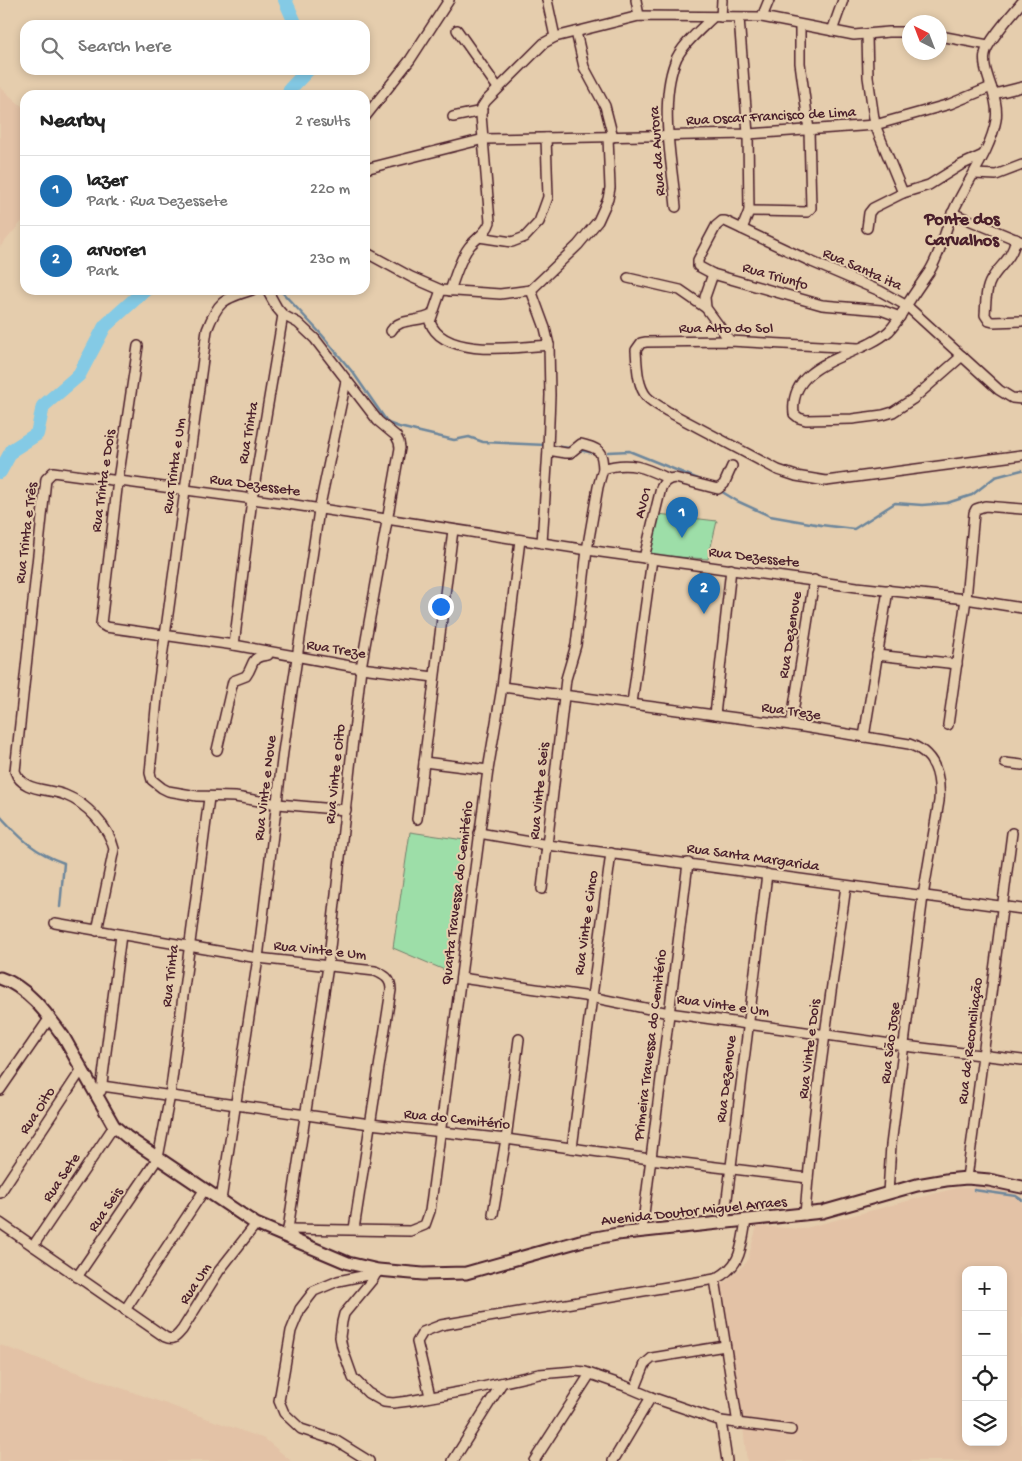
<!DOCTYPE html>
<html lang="en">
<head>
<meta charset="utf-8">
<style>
  body { margin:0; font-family:"Gochi Hand",sans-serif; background:#f2f2f2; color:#222 }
  .controls { position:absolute; right:15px; bottom:15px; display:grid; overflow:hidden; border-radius:10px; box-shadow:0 2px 8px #0003 }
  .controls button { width:45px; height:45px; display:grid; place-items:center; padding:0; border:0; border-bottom:1px solid #e0e0e0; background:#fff; color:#222; font:25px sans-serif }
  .compass { position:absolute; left:902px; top:15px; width:45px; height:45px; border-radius:50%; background:#fff; box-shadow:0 2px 8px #0003; rotate:318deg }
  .you { position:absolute; left:440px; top:606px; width:18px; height:18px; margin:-12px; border:4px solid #fff; border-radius:50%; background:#1a73e8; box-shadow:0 0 0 8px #1a73e833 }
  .badge { display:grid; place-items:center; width:32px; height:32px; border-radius:50%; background:#1f6fb2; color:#fff; font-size:16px; font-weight:700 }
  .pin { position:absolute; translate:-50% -41px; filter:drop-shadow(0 1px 2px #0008) }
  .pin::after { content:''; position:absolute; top:26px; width:18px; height:15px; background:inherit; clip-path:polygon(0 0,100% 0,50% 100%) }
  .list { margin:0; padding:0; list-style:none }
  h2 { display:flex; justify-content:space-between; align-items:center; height:65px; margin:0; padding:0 20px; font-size:21px }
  h2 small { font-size:16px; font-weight:400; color:#767676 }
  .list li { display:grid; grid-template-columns:32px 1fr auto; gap:15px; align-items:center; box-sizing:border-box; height:70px; padding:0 20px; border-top:1px solid #e0e0e0 }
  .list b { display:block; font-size:19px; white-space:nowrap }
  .list p { margin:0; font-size:16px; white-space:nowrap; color:#767676 }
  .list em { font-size:16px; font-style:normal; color:#767676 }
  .icon { flex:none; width:28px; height:28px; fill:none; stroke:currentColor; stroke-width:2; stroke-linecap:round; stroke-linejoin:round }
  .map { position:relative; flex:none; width:1022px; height:1461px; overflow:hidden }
  .search { position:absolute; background:#fff; box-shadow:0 2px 8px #0003; left:20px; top:20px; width:350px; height:55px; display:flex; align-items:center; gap:12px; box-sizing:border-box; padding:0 18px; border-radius:15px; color:#767676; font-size:19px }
  .panel { position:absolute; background:#fff; box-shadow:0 2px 8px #0003; left:20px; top:90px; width:350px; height:205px; border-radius:15px }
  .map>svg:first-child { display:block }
  .built { fill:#e3c2a6; fill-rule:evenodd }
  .green { fill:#9ddea8; stroke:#747e6a }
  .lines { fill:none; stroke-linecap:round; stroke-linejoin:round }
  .stream { stroke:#6d869b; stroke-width:2.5 }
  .river { stroke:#84cae5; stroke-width:14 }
  .minor-casing { stroke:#4a1f2b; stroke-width:12 }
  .secondary-casing { stroke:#4a1f2b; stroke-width:15 }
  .minor { stroke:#e5cdad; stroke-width:9 }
  .secondary { stroke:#e5cdad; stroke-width:11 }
  .labels { text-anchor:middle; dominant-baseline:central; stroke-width:4; stroke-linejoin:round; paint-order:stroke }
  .street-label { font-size:15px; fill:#4a1f2b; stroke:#e5cdad }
  .quarter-label { font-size:18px; font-weight:bold; fill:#4a1f2b; stroke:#e5cdad }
</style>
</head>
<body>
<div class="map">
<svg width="1022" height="1461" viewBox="0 0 1022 1461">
  <rect width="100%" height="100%" fill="#e5cdad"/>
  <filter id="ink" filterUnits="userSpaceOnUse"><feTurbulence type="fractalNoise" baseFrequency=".02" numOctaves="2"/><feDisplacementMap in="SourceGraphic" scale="10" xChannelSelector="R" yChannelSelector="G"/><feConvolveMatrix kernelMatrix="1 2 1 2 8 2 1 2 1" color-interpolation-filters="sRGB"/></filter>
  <g filter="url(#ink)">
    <g class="built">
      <path d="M0,87L25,109V218L0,247Z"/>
      <path d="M1002,1187L1022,1197V1461H747L742,1419L721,1286L747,1262L757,1226L802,1229L956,1188ZM966,1270H1003V1442H966Z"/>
      <path d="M0,1345L265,1439L291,1461H0Z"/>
    </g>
    <g class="green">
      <path d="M658,514L717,521L708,559L647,555Z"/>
      <path d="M410,832L464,840L447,971L393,948Z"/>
    </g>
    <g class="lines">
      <g class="stream">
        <path d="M280,290L322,335L354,374L388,423L399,427L454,440L469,437L483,442L546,445"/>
        <path d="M551,446L571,448"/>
        <path d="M579,450L594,453"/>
        <path d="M608,452L629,451L708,483"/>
        <path d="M719,490L737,501L770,516L821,525L854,529L895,503L922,505L947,503L972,495L995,477L1022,470"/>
        <path d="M0,816C22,840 34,852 64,863L60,907"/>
        <path d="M974,1190L1016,1196L1022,1200"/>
      </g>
      <g class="river">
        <path d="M285,0L296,25"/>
        <path d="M288,95L290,89L308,70"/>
        <path d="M0,472L12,450L37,434L43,406L79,375L105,326L145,290"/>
      </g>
      <g class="minor-casing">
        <g id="minor">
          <path d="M547,0L555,37"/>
          <path d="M636,0L639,16"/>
          <path d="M721,17L722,0"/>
          <path d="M762,17L769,0"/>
          <path d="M739,18L748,134L749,211L742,229"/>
          <path d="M457,30L498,88"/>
          <path d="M832,31L843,0"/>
          <path d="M576,32L584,67L605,106L613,137"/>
          <path d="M867,35L868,77L875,125L903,193L929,185L961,165L983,155"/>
          <path d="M940,36L988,45"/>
          <path d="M994,94L1022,87"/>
          <path d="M365,117L410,60L449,0"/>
          <path d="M453,117L482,111"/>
          <path d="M365,169L484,139L748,134L875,125L950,104L991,87"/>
          <path d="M974,174L996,175L1022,165"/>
          <path d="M676,207C672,163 659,104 675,62C680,47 701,29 712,18"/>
          <path d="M749,211L807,212L811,208L809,130L800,63V25"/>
          <path d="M952,213L1022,242"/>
          <path d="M867,228L869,213L873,208L903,193"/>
          <path d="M479,237L512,242L525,237L539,222L548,197L546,138"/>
          <path d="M1016,239C1011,261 1001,263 991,280C985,290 986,304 985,315L989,321L993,322L1022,321"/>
          <path d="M365,252L411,277L441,290L500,294L531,290L578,245L598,221L608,199L610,188L608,137"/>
          <path d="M713,274L705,297L706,308L730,341"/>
          <path d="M628,278L680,290L706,308"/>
          <path d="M252,290C223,299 218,301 207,330L158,687L150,773L152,780L162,788L168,791L197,796L235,797L278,804L346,810"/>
          <path d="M267,290L277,308L283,315L298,323L315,339L378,421L396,436L399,442L400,448L361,668L328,966L288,1229L295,1240"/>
          <path d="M441,290L430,322C443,359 519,347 549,345"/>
          <path d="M531,290L545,328L549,345L550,395L548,449L542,543"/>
          <path d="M450,291C455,276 460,259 469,247C476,238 487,233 490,222L481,115L482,107L486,101L544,43L555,37L639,16L762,17L854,35L889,32H910"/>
          <path d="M900,317L881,310L822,305L713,274L698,266V260L716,226L722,221H725L812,262L880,291L907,306L999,390L1012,398L1022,399"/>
          <path d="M391,331C400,317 418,323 432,315"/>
          <path d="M138,346L118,480L101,624L106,627L234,645L361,668L434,677"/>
          <path d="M858,348L730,341L646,342L641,343L636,350C637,364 637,386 647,397C653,403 661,407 667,411L778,470L796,476L826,481L1022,455"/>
          <path d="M962,356L913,399L893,412L883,415L852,419L806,420L799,418L794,414C788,360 859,358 889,331C897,323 902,313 908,303C915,292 922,282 929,272C941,253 944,232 953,212C966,182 990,153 996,120C1000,96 981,72 985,54C987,42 1013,13 1022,2"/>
          <path d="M548,450L566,453H570L581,444C600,449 602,450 603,469"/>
          <path d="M644,558L661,488C664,482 667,479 675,478L718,489L724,484L732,466"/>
          <path d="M234,645L252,499L283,315"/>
          <path d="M877,655L957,664"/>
          <path d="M502,687L791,725L909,744C935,753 941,775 939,801L923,896L891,1145L888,1193"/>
          <path d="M632,703L652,559"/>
          <path d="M715,715L731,569"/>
          <path d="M791,725L814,580"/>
          <path d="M948,725L966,599L974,513L976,509L985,506L1022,509"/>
          <path d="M864,737L888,590"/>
          <path d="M217,750L233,681L246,676C255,664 249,657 268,655"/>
          <path d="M424,762L488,770"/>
          <path d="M1005,763L1022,765"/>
          <path d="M417,819L453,530"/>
          <path d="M479,833L548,845L1022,909"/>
          <path d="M542,889L566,679L576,645L587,550L598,487L603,469C629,460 646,468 669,479"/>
          <path d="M55,923L258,958L375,971C384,975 391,978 391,990L354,1229"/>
          <path d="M97,931L114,849C109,827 86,803 65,795C48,788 22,792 15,771L46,479L53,472L282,503L601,552L857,587L966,599L1022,608"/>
          <path d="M461,978L591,997L669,1013L905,1046L1022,1060"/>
          <path d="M102,1086L370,1124L506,1139L650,1159L808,1178"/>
          <path d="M0,1090L49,1019"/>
          <path d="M101,1091L121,935"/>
          <path d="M572,1148L611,853"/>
          <path d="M967,1178L1012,833"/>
          <path d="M0,1193L82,1069"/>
          <path d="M221,1200L258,958L283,752L319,510L346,381"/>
          <path d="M493,1214L506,1139L519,1039"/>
          <path d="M805,1215C813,1105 831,995 846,886"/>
          <path d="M0,1223L165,1337C174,1341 176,1337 182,1330L219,1271L256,1224"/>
          <path d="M724,1223L767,874"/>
          <path d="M288,1229L410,1231L425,1225L430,1211L488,770L502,687L520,540"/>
          <path d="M642,1230L688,863"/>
          <path d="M33,1246L114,1126"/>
          <path d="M378,1270L373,1279L344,1314L342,1322L340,1337L342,1347L353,1378L368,1393L384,1402L393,1403L409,1401L465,1391L539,1374L575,1371L585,1372L625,1386L651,1397L721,1421L791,1430"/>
          <path d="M77,1277L158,1158L170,1095L209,798"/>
          <path d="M715,1279L738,1424"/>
          <path d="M125,1310L205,1189"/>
          <path d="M635,1389L645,1364L652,1358L725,1346"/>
          <path d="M430,1396L417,1342L423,1332L441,1325L715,1279C742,1266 741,1247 746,1221"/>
          <path d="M721,1421L727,1461"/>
          <path d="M369,1461L335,1440L301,1429L284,1413L279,1401L291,1331L300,1309L314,1291L338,1281L377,1273"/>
          <path d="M453,1461L502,1383"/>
          <path d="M534,1461L590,1374"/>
          <path d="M613,1461L651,1397"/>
        </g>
      </g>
      <g class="secondary-casing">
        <path id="secondary" d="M0,978C28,987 47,1014 63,1036L114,1126L127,1137L256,1224L348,1263L378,1270L423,1274L466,1273L580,1241L617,1234L822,1212L917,1185L946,1180L967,1178L989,1180L1022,1187"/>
      </g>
      <use href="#minor" class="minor"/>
      <use href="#secondary" class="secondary"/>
    </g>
  </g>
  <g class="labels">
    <g class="street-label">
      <text transform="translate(771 117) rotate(-3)">Rua Oscar Francisco de Lima</text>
      <text transform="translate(658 151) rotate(-94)">Rua da Aurora</text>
      <text transform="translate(862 270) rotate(24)">Rua Santa ita</text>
      <text transform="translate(775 277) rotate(16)">Rua Triunfo</text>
      <text x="726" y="329">Rua Alto do Sol</text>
      <text transform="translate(249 433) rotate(-80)">Rua Trinta</text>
      <text transform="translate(175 466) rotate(-82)">Rua Trinta e Um</text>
      <text transform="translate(104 481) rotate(-82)">Rua Trinta e Dois</text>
      <text transform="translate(255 486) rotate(8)">Rua Dezessete</text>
      <text transform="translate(644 503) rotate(-75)">AV01</text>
      <text transform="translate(27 533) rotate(-83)">Rua Trinta e Três</text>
      <text transform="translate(754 558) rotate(7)">Rua Dezessete</text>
      <text transform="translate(791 635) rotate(-81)">Rua Dezenove</text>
      <text transform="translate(336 650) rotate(9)">Rua Treze</text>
      <text transform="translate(791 712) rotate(8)">Rua Treze</text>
      <text transform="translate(336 774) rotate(-84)">Rua Vinte e Oito</text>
      <text transform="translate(266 788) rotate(-83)">Rua Vinte e Nove</text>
      <text transform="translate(540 791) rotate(-84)">Rua Vinte e Seis</text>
      <text transform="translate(753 858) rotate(8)">Rua Santa Margarida</text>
      <text transform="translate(458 893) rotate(-83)">Quarta Travessa do Cemitério</text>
      <text transform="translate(587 923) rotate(-82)">Rua Vinte e Cinco</text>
      <text transform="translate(320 951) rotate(6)">Rua Vinte e Um</text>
      <text transform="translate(171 976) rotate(-83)">Rua Trinta</text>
      <text transform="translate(723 1006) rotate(8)">Rua Vinte e Um</text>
      <text transform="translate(971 1041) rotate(-83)">Rua da Reconciliação</text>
      <text transform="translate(891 1043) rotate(-83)">Rua São Jose</text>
      <text transform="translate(651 1045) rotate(-83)">Primeira Travessa do Cemitério</text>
      <text transform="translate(810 1049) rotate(-83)">Rua Vinte e Dois</text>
      <text transform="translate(727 1079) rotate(-83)">Rua Dezenove</text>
      <text transform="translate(38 1111) rotate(-57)">Rua Oito</text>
      <text transform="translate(457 1120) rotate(6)">Rua do Cemitério</text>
      <text transform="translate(62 1178) rotate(-56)">Rua Sete</text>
      <text transform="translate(106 1210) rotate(-56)">Rua Seis</text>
      <text transform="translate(694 1212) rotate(-6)">Avenida Doutor Miguel Arraes</text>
      <text transform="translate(196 1284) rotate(-57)">Rua Um</text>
    </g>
    <g class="quarter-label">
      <text x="962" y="220">Ponte dos<tspan x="962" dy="21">Carvalhos</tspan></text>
    </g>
  </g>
</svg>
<div class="controls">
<button>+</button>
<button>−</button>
<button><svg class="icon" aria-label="locate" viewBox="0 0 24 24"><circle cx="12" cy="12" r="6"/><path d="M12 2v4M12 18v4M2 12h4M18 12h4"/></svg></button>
<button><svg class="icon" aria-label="layers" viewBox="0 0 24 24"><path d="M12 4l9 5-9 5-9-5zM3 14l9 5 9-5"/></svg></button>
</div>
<svg class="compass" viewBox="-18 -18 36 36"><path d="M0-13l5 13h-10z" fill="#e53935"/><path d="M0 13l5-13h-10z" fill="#767676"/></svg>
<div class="you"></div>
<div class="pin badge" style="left:682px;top:538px">1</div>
<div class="pin badge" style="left:704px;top:614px">2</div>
<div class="search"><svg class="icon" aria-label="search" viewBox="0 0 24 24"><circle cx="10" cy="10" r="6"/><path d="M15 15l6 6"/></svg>Search here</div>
<section class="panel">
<h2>Nearby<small>2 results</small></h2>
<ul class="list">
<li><span class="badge">1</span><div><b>lazer</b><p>Park · Rua Dezessete</p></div><em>220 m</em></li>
<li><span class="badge">2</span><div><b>arvore1</b><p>Park</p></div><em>230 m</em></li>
</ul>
</section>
</div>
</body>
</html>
